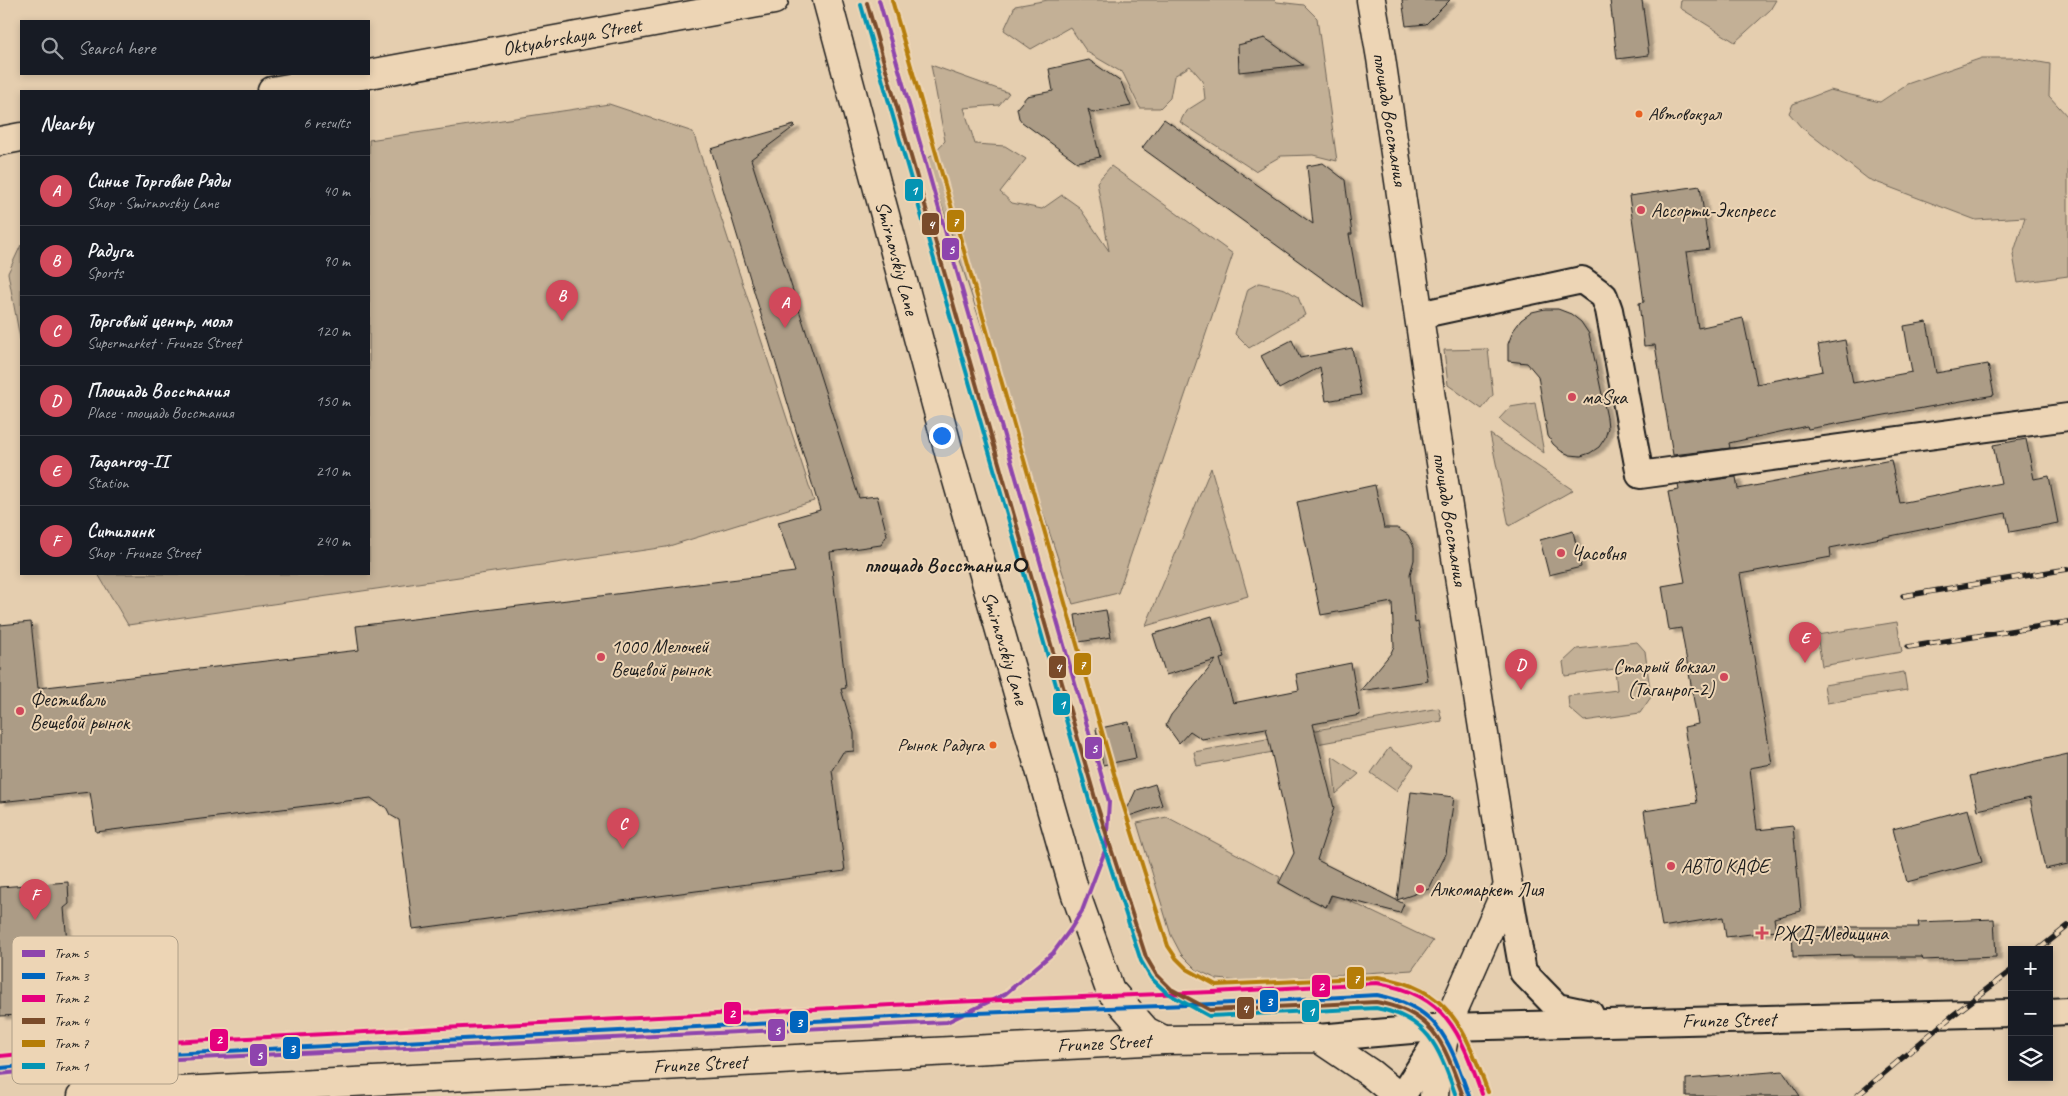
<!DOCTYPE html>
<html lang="en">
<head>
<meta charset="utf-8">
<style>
  body { margin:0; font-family:Caveat,sans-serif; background:#20242c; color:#f1f3f6 }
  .controls { position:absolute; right:15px; bottom:15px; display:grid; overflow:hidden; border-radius:0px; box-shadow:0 2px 8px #0003 }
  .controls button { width:45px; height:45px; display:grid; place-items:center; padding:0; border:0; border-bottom:1px solid #363941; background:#171b24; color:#f1f3f6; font:25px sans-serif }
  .you { position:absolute; left:941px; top:435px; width:18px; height:18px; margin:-12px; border:4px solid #fff; border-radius:50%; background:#1a73e8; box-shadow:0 0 0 8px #1a73e833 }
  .badge { display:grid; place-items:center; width:32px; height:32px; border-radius:50%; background:#d1495b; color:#fff; font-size:16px; font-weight:700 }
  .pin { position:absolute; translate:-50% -41px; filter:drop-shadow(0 1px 2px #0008) }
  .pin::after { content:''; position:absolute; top:26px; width:18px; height:15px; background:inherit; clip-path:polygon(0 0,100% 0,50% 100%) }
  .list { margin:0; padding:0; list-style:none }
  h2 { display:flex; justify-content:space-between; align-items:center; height:65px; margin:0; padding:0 20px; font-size:21px }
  h2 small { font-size:16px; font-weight:400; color:#9ea1a6 }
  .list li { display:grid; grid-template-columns:32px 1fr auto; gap:15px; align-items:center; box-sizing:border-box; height:70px; padding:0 20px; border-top:1px solid #363941 }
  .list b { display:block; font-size:19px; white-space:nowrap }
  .list p { margin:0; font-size:16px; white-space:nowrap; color:#9ea1a6 }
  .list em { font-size:16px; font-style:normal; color:#9ea1a6 }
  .icon { flex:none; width:28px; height:28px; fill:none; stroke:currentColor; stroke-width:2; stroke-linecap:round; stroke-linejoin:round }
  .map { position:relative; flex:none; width:2068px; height:1096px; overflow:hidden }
  .search { position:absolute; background:#171b24; box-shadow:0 2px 8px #0003; left:20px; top:20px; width:350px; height:55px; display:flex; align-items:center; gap:12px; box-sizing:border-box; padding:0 18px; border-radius:0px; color:#9ea1a6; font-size:19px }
  .panel { position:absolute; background:#171b24; box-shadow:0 2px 8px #0003; left:20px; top:90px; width:350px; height:485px; border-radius:0px }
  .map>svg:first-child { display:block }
  .green { fill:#c3b096; stroke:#706659 }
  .building { fill:#ac9c86; stroke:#1c1c1c; filter:url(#shadow) }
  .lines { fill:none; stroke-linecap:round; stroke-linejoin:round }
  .street-casing { stroke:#1c1c1c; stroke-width:30 }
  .secondary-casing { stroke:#1c1c1c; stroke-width:31 }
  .street { stroke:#edd5b5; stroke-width:26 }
  .secondary { stroke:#edd5b5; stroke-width:28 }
  .rail-casing { stroke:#1c1c1c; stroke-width:5.5 }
  .rail { stroke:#edd5b5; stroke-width:4; stroke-dasharray:11; stroke-linecap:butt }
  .tram-1-casing { stroke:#edd5b5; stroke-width:8 }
  .tram-2-casing { stroke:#edd5b5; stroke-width:8 }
  .tram-3-casing { stroke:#edd5b5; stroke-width:8 }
  .tram-4-casing { stroke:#edd5b5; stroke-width:8 }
  .tram-5-casing { stroke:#edd5b5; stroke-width:8 }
  .tram-6-casing { stroke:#edd5b5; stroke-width:8 }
  .tram-1 { stroke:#8e44ad; stroke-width:4 }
  .tram-2 { stroke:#0065bd; stroke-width:4 }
  .tram-3 { stroke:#e5007d; stroke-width:4 }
  .tram-4 { stroke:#7a4b2a; stroke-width:4 }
  .tram-5 { stroke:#b57d08; stroke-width:4 }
  .tram-6 { stroke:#0494b3; stroke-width:4 }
  .bus-dot { fill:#e76122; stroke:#edd5b5; stroke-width:2 }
  .poi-dot { fill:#d1495b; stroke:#edd5b5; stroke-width:2 }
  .stop-dot { fill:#edd5b5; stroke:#1c1c1c; stroke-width:2.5 }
  .labels { text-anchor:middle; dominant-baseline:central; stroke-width:4; stroke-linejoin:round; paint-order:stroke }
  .bus-label { font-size:19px; fill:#1c1c1c; stroke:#edd5b5; text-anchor:start }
  .street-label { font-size:20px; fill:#1c1c1c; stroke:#edd5b5 }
  .poi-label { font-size:20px; fill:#1c1c1c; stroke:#edd5b5; text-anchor:start }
  .stop-label { font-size:20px; font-weight:bold; fill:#1c1c1c; stroke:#edd5b5; text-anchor:end }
  .key { fill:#edd5b5; stroke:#ae9e87; stroke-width:1 }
  .key-label { font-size:14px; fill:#1c1c1c }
  .line-badge { stroke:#edd5b5; stroke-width:2 }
  .badge-label { font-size:14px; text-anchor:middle; font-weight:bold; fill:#fff }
</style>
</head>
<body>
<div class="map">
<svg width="2068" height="1096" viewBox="0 0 2068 1096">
  <defs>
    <filter id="shadow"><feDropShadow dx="5.5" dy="3" stdDeviation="1" flood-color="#0004"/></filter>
  </defs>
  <rect width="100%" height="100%" fill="#e5ceaf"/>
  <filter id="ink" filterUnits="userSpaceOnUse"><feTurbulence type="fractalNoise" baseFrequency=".02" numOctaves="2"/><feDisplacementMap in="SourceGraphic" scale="10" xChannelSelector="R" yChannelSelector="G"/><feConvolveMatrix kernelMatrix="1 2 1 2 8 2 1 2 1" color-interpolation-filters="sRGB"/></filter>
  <g filter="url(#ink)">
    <g class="green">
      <path d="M1048,0H1274L1277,2L1304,5L1317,18L1337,161L1313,155L1281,156L1255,171L1180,122L1186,111L1205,99L1203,81L1190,66L1174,76L1170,98L1160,108H1140L1123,73L1087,52L1070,27L1031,49L1004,30L1015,6Z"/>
      <path d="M1681,0H1776L1770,10L1735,42L1680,8Z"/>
      <path d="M1982,58H2017L2050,64L2049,96L2068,117V276L2018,283L2013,255L2025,217L1976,220L1868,179L1801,127L1789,113L1793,104L1830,90L1880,102L1907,84Z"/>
      <path d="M931,65L1009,93L999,105L964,108L975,144L1005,146L1026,159L1000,192L1012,203L1042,209L1062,195L1079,207L1109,251L1097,182L1111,166L1233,254L1118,593L1073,604L927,160L945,141Z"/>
      <path d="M609,104L693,132L814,501L666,547L128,625L98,574H369V140Z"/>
      <path d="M21,245V344L8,273Z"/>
      <path d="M1259,283L1285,289L1298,297L1305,315L1249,348L1235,334L1248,289Z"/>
      <path d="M1488,349L1493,395L1482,409L1448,385L1444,350Z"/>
      <path d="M1535,403L1544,453L1499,419L1510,407Z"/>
      <path d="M1490,434L1573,490L1509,526Z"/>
      <path d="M1211,468L1248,596L1146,626V625Z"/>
      <path d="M1897,622L1902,652L1822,666L1817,635Z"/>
      <path d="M1637,642L1645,651L1651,697L1640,713L1584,721L1569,708L1568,696L1617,690L1615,669L1565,676L1563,662L1577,649Z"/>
      <path d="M1904,672L1907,690L1827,703L1824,685Z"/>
      <path d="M1439,708L1442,721L1197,766L1194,752Z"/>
      <path d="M1389,748L1414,765L1396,791L1371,773Z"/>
      <path d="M1332,756L1359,774L1336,794Z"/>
      <path d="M1167,817L1280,877L1278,883L1326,907L1333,893L1433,941L1412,970L1240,981L1217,979L1197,970L1181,954L1171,935L1137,823Z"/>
    </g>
    <g class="building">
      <path d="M1402,0H1450L1426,24L1406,26Z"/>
      <path d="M1610,0H1642L1649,55L1617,59Z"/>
      <path d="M1265,38L1303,65L1239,72L1238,45Z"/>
      <path d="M1089,60L1121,82L1131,106L1093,113L1088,109L1100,157L1077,162L1022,122L1019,118L1017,108L1027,96L1053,91L1049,69Z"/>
      <path d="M1164,119L1313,224L1307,166L1323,163L1345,180L1352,234H1349L1362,307L1142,148Z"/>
      <path d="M794,125L795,126L751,159L859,498L877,496L887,535L881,545L830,552L846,688L841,689L854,733V751L843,752L832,770L845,871L413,929L399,820L390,815L386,807L379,804L371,798L96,832L90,792L0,802V625L31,622L38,688L359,650L356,626L795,572L778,522L820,510L711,149Z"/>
      <path d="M1700,186L1709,249L1687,252L1698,328L1743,318L1757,384L1823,371L1818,345L1845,340L1853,383L1912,372L1904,326L1927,322L1936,373L1988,364L1994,395L1808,429L1807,426L1729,443L1730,448L1673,455L1655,345L1644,346L1639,303L1644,302L1629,196Z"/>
      <path d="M1545,309H1558L1571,314L1581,322L1589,334L1592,347L1607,418L1608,428L1605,438L1599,447L1590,453L1581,456L1570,455L1561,451L1553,444L1548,436L1538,376L1527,363L1508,361V344L1513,331L1521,320L1532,312Z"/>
      <path d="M1292,340L1300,358L1352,348L1361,395L1326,401L1320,367L1279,389L1261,356Z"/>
      <path d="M2026,439L2034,479L2049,476L2058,523L2010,532L2006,513L1830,548L1831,557L1740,574L1772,764L1750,768L1757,830L1793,826L1801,911L1774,918L1776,931L1726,937L1723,917L1662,927L1644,811L1697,803L1684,727L1698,724L1681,628L1669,630L1662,586L1685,582L1668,492L1679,490L1678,485L1736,477L1738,489L1891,460L1900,503L2001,483L1993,445Z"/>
      <path d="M1375,485L1384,528H1397L1408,535L1414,547V560L1410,574L1415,623L1418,622L1428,681L1360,691L1391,653L1394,646L1392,602L1321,615L1297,502Z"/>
      <path d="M1573,531L1581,567L1549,575L1540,540Z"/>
      <path d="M1106,610L1111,637L1079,642L1075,615Z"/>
      <path d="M1212,616L1225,658L1220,659L1233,703L1299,690L1296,674L1351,663L1360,715L1313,724L1334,808L1317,860L1404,904L1400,913L1331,895L1326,907L1304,896V897L1279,883L1294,853L1266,728L1202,739L1190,731L1179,743L1166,725L1171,715L1216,660L1166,675L1153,634Z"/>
      <path d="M1129,722L1136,758L1103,765L1096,729Z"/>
      <path d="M2068,754V864L2045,869L2030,798L1978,810L1970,776Z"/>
      <path d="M1155,784L1162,805L1123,818L1136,790Z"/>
      <path d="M1411,792L1454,797L1446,854L1429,889L1397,900Z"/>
      <path d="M1968,809L1982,862L1907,882L1893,829Z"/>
      <path d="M68,882L69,904L64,908L72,1000L65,1009L42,1014L0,1016V887Z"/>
      <path d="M1994,919L1996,957L1923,960L1922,957H1853V955L1793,957L1792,927H1919L1918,922Z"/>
      <path d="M1783,1071L1800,1096H1686V1079Z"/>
    </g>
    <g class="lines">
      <g class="street-casing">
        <g id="street">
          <path d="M1419,315L1582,280L1604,296L1609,310L1640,475L2068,417"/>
          <path d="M1508,886L1523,972L1557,1007L1590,1014"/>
          <path d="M2049,1012L2068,1011"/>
          <path d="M1318,1038L1446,1027L2012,1013"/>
          <path d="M1402,1096L1446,1027"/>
        </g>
      </g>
      <g class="secondary-casing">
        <g id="secondary">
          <path d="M827,0L950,456L1075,892L1110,990L1146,1031L1164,1040"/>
          <path d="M1371,0L1381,58L1433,412L1508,886L1446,1027L1435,1084L1434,1096"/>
          <path d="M369,74L774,0"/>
          <path d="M272,91L368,74"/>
          <path d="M0,141L21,137"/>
          <path d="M82,1096L1164,1040L1318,1038L1370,1073L1398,1096"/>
        </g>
      </g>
      <use href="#street" class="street"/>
      <use href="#secondary" class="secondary"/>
      <g class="rail-casing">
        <g id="rail">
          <path d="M1903,596L2068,569"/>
          <path d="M1908,647L2068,622"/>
          <path d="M2038,950L2068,926"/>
          <path d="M1857,1096L1952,1016L2012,970"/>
        </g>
      </g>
      <use href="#rail" class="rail"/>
      <g class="tram-1-casing">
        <path id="tram-1" d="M0,1074L114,1062L947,1022L1005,994L1053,953L1070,930L1082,911L1106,848L1109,802L879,0"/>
      </g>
      <g class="tram-2-casing">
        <path id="tram-2" d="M1,1068L112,1057L950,1014L1213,1004L1377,995C1440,1007 1449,1041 1469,1096"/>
      </g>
      <g class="tram-3-casing">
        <path id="tram-3" d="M0,1056L112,1045L950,1002L1213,992L1377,983C1448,995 1460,1033 1482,1094"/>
      </g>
      <g class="tram-4-casing">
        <path id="tram-4" d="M867,3L1097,805L1146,957L1156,974L1171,989L1210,1010L1376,1002C1435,1012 1444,1045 1463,1096"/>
      </g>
      <g class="tram-5-casing">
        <path id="tram-5" d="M892,0L1121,798L1168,946L1176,958L1187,969L1216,985L1378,977C1450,988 1465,1029 1488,1092"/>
      </g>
      <g class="tram-6-casing">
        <path id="tram-6" d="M861,5L1091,807L1141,961L1151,978L1167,993L1209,1016L1376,1008C1430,1018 1439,1049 1456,1096"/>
      </g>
      <use href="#tram-1" class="tram-1"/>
      <use href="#tram-2" class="tram-2"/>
      <use href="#tram-3" class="tram-3"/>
      <use href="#tram-4" class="tram-4"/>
      <use href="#tram-5" class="tram-5"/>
      <use href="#tram-6" class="tram-6"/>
    </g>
  </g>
  <g class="bus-dot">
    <circle cx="1639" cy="114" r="4.5"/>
    <circle cx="993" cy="745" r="4.5"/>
  </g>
  <g class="poi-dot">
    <circle cx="1641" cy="210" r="5"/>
    <circle cx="1572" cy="397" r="5"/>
    <circle cx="1561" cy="553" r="5"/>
    <circle cx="601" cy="657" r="5"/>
    <circle cx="1724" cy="677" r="5"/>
    <circle cx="20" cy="711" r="5"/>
    <circle cx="1671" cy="866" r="5"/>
    <circle cx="1420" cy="889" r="5"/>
    <path d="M1759.5 925.5h5v5h5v5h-5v5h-5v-5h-5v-5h5z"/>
  </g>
  <circle class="stop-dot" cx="1021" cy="565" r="6"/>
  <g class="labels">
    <g class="bus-label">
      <text x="1648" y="114">Автовокзал</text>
      <text x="984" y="745" text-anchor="end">Рынок Радуга</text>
    </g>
    <g class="street-label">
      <text transform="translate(572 37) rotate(-10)">Oktyabrskaya Street</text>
      <text transform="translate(1390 119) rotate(81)">площадь Восстания</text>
      <text transform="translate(897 258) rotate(75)">Smirnovskiy Lane</text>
      <text transform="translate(1450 519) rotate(81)">площадь Восстания</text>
      <text transform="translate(1005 648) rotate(73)">Smirnovskiy Lane</text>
      <text transform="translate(1729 1020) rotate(-1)">Frunze Street</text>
      <text transform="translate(1104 1043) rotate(-3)">Frunze Street</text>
      <text transform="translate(700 1064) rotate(-3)">Frunze Street</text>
    </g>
    <g class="poi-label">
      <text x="1651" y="210">Ассорти-Экспресс</text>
      <text x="1582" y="397">маSка</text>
      <text x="1571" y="553">Часовня</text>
      <text x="611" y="646">1000 Мелочей<tspan x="611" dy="23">Вещевой рынок</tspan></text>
      <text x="1714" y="666" text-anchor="end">Старый вокзал<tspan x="1714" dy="23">(Таганрог-2)</tspan></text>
      <text x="30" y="699">Фестиваль<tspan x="30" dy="23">Вещевой рынок</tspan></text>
      <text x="1681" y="866">АВТО КАФЕ</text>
      <text x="1430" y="889">Алкомаркет Лия</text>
      <text x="1773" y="933">РЖД-Медицина</text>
    </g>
    <g class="stop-label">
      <text x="1010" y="565">площадь Восстания</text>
    </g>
  </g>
  <rect x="12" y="936" width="166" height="148" rx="8" class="key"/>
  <rect x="22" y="950" width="23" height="7" fill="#8e44ad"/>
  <rect x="22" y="973" width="23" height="6" fill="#0065bd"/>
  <rect x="22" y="995" width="23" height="7" fill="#e5007d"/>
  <rect x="22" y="1018" width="23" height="6" fill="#7a4b2a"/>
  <rect x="22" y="1040" width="23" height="7" fill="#b57d08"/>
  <rect x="22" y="1063" width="23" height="6" fill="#0494b3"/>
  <g class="key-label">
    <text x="54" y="958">Tram 5</text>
    <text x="54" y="981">Tram 3</text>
    <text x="54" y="1003">Tram 2</text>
    <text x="54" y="1026">Tram 4</text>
    <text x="54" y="1048">Tram 7</text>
    <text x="54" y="1071">Tram 1</text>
  </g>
  <g class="line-badge">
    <rect x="904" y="178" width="20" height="24" rx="5" fill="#0494b3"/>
    <rect x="946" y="209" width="19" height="24" rx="5" fill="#b57d08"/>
    <rect x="921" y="212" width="19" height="24" rx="5" fill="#7a4b2a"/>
    <rect x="941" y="237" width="19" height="24" rx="5" fill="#8e44ad"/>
    <rect x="1073" y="652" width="19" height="24" rx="5" fill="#b57d08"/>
    <rect x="1048" y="655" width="19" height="24" rx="5" fill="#7a4b2a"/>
    <rect x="1052" y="692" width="19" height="24" rx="5" fill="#0494b3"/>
    <rect x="1084" y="736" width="19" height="24" rx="5" fill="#8e44ad"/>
    <rect x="1346" y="966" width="19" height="24" rx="5" fill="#b57d08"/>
    <rect x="1311" y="974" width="20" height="24" rx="5" fill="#e5007d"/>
    <rect x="1259" y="989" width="20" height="24" rx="5" fill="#0065bd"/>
    <rect x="1236" y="996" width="19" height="24" rx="5" fill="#7a4b2a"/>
    <rect x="1301" y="999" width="19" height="24" rx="5" fill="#0494b3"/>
    <rect x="723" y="1001" width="19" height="24" rx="5" fill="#e5007d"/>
    <rect x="789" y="1010" width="20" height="24" rx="5" fill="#0065bd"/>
    <rect x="767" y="1018" width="19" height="24" rx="5" fill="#8e44ad"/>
    <rect x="209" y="1028" width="20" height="24" rx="5" fill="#e5007d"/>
    <rect x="282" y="1036" width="19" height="24" rx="5" fill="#0065bd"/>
    <rect x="249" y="1043" width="19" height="24" rx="5" fill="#8e44ad"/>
  </g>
  <g class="badge-label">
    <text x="914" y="195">1</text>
    <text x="955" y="226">7</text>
    <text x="931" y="229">4</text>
    <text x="951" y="254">5</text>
    <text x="1082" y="669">7</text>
    <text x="1058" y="672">4</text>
    <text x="1062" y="709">1</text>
    <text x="1094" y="753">5</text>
    <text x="1356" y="983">7</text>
    <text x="1321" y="991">2</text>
    <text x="1269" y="1006">3</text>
    <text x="1245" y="1013">4</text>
    <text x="1311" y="1016">1</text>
    <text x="732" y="1018">2</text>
    <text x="799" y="1027">3</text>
    <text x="777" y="1035">5</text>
    <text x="219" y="1044">2</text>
    <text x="292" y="1053">3</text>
    <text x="259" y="1060">5</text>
  </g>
</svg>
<div class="controls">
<button>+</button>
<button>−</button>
<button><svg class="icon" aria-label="layers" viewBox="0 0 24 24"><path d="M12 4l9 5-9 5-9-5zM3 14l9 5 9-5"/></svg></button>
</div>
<div class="you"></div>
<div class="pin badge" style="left:785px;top:328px">A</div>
<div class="pin badge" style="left:562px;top:321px">B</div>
<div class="pin badge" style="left:623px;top:849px">C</div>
<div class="pin badge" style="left:1521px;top:690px">D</div>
<div class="pin badge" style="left:1805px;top:663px">E</div>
<div class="pin badge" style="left:35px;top:920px">F</div>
<div class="search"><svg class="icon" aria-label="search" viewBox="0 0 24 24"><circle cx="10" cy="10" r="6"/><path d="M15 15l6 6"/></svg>Search here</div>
<section class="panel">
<h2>Nearby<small>6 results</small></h2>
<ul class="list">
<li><span class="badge">A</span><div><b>Синие Торговые Ряды</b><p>Shop · Smirnovskiy Lane</p></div><em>40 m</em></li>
<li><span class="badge">B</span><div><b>Радуга</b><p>Sports</p></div><em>90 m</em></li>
<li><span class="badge">C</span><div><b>Торговый центр, молл</b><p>Supermarket · Frunze Street</p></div><em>120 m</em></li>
<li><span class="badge">D</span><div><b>Площадь Восстания</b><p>Place · площадь Восстания</p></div><em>150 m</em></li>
<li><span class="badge">E</span><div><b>Taganrog-II</b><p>Station</p></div><em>210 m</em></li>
<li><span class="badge">F</span><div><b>Ситилинк</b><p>Shop · Frunze Street</p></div><em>240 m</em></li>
</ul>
</section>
</div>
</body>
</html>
